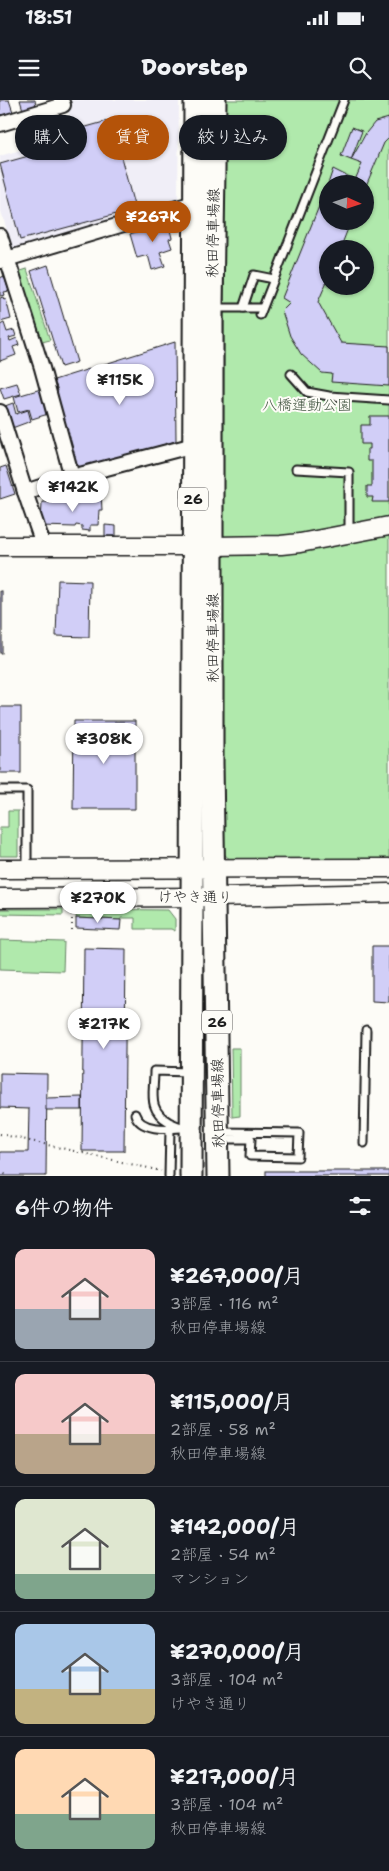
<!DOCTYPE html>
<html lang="ja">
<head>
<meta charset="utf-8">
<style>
	:root { --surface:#171b24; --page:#20242c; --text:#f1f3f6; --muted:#9ea1a6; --line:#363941; --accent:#b45309 }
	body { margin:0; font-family:"Shantell Sans","Klee One",sans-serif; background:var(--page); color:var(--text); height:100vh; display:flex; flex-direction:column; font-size:19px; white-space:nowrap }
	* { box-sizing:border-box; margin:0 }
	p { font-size:16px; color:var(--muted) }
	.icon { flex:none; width:28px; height:28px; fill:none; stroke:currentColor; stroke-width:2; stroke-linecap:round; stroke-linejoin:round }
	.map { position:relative; height:1076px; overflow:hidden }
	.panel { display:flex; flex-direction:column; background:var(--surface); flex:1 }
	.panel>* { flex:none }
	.top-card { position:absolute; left:15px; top:15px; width:360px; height:45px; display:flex; gap:10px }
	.needle { width:32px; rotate:93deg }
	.controls { position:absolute; left:319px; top:75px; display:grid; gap:10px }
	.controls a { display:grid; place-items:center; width:55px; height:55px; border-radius:50%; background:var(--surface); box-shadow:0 1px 4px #0004; font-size:25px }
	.price { position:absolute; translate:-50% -42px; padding:0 11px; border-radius:18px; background:#fff; color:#222; font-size:16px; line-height:32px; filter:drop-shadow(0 1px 2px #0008) }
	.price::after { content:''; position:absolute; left:50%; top:30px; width:15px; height:11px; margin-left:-8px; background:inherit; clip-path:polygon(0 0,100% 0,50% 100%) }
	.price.on { background:var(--accent); color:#fff }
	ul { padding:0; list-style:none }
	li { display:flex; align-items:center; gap:15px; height:125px; padding:0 15px }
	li+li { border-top:1px solid var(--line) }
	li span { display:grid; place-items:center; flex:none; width:140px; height:100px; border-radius:10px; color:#555 }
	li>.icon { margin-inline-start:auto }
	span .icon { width:60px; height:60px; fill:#fffc; stroke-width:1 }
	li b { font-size:21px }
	h2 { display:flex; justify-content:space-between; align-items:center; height:60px; padding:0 15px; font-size:21px }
	.chip { padding:0 18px; border-radius:22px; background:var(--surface); box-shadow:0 1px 4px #0004; font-size:18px; line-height:45px }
	.chip.on { background:var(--accent); color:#fff }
	.status { display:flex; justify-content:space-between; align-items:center; height:35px; padding:0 25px; background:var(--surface); direction:ltr }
	.status svg { height:14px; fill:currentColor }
	header { display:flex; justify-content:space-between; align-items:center; height:65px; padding:0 15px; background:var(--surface); font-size:22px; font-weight:800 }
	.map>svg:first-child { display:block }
</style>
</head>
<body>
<div class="status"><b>18:51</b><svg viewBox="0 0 49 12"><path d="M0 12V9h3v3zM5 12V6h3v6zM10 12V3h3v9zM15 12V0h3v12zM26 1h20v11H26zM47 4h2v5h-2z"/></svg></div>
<header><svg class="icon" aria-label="menu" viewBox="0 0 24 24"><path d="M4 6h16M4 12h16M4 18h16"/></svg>Doorstep<svg class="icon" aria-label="search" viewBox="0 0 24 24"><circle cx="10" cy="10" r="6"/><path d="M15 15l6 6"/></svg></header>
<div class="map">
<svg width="389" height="1076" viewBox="0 0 389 1076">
	<rect width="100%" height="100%" fill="#fdfcf7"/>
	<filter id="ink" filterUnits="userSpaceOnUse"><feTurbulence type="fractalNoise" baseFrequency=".02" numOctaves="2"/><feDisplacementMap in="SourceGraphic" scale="10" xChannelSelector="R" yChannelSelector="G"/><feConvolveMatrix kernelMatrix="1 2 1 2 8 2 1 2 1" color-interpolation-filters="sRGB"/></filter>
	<g filter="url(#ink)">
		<polygon fill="#f0eef7" points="65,0 179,0 178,100 13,150 0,108 0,56 75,34"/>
		<g fill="#b0e9ac" stroke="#668264" fill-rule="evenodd">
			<path d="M 225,0 L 389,0 L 389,762 L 232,761 L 225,755 L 222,746 ZM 328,84 L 365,84 L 365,121 L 328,121 ZM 328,149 L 365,149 L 365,186 L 328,186 Z"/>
			<polygon points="27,169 50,240 38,243 15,173"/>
			<polygon points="8,711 18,711 18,756 0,756 0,727 8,727"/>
			<polygon points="0,809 63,809 63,815 0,814"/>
			<polygon points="77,809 168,810 175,819 175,831 171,829 135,829 135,818 121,818 121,820 76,818"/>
			<polygon points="0,840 64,842 63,871 0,869"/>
			<polygon points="231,948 240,948 240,1016 232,1017"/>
		</g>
		<g fill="#d1cef7" stroke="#1c1c1c">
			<polygon points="0,0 9,0 14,15 0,20"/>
			<polygon points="20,0 35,0 36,6 23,10"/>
			<polygon points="45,17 52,38 42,42 36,21"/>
			<polygon points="389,18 389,38 384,43 365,88 365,84 328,84 333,69 355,80 362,64 351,60 366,33 375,22"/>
			<polygon points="65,20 69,34 56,38 52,24"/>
			<polygon points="111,20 135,109 20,140 0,64 82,41 79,29"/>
			<polygon points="31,21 35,34 32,35 33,39 26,41 21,24"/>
			<polygon points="352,27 362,31 351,60 341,56"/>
			<polygon points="328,84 328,121 351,121 340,149 328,149 328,179 318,202 341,243 389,246 389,286 331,282 332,274 322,273 301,254 290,236 282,211 290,203 282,198"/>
			<polygon points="170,121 173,129 170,130 172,138 169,139 172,148 160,152 165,166 152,170 148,155 137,158 130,134"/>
			<polygon points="48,165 77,262 61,267 31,171"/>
			<polygon points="4,176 9,191 4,192 5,195 0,196 0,178"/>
			<polygon points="3,197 4,200 6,199 11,219 0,222 0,198"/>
			<polygon points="4,223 7,232 14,230 16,236 9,238 10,241 17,238 19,245 13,247 16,255 0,261 0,225"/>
			<polygon points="175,242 176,341 82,368 76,364 53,292 58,291 54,280"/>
			<polygon points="17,283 21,294 4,299 0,288"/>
			<polygon points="41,289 48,314 32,319 29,309 18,312 14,297"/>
			<polygon points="13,303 16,314 28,310 31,321 12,328 5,306"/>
			<polygon points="370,316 389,316 389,402 372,402 373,397 367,397 367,386 372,386 372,361 367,361 367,349 370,349 370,344 361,344 361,325 370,325"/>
			<polygon points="6,366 15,394 0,399 0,368"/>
			<polygon points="95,392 101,393 102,410 99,410 98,425 90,425 90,431 82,430 82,426 76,425 75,427 41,426 42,402 76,403 76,398 95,398"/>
			<polygon points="105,425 116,426 116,436 105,436"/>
			<polygon points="58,480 90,481 89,537 56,536"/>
			<rect x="0" y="491" width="2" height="62"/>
			<rect x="0" y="607" width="21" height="66"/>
			<polygon points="74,621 135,621 135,709 73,709"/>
			<polygon points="76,818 121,820 120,830 76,828"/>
			<polygon points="372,846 389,846 389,902 372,901"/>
			<polygon points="84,848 126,849 124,1051 82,1051"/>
			<polygon points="0,973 47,974 46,1076 0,1076 0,1052 28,1052 29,1009 0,1008"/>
			<polygon points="82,997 82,1010 46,1010 46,998"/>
			<rect x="266" y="1071" width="123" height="5"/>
		</g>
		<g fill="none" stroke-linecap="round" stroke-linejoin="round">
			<defs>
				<g id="service">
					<polyline points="215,208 262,208"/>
					<polyline points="243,208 254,175 274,179"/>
					<polyline points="260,215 344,0"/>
					<polyline points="291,274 307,292 329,296 389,300"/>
					<polyline points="296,369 349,372 349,433"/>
					<polyline points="0,690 27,690 27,768"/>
					<path d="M 135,1014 C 140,1031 167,1029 181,1028"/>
					<path d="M 188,1028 C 181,1028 176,1025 169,1022 C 147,1009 154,994 154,971 L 190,972"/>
					<polyline points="219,1032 299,1033 298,1057 250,1056 251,1039 220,1039"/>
					<polyline points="364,1043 366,930"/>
					<polyline points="169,1076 170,1029"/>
				</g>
				<g id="minor">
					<polyline points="0,24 63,5 61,0"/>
					<polyline points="0,136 42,268 72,377 25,392 44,447"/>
					<polyline points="0,161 187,105 195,106"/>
					<polyline points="0,312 25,392"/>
					<polyline points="72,377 194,345"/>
				</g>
				<g id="tertiary">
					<polyline points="0,446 213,446 281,445 300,443 389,426"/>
					<polyline points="0,769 389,768"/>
					<polyline points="0,798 213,797 389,793"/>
				</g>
				<g id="primary">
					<polyline points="215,0 212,208 212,663 218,1076"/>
					<polyline points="191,1076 195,0"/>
				</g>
			</defs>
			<use href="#service" stroke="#1c1c1c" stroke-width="11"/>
			<use href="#minor" stroke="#1c1c1c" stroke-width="18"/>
			<use href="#tertiary" stroke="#1c1c1c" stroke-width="21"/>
			<use href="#primary" stroke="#1c1c1c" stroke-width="25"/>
			<g stroke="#1c1c1c" stroke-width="2" stroke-dasharray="1 4" stroke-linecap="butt">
				<polyline points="72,830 72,812"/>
				<polyline points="0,1034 161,1071"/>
				<polyline points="0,1072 9,1076"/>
			</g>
			<use href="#service" stroke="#fdfcf7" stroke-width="7"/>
			<use href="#minor" stroke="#fdfcf7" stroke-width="14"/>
			<use href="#tertiary" stroke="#fdfcf7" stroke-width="18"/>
			<use href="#primary" stroke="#fdfcf7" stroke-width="21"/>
		</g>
	</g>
	<g text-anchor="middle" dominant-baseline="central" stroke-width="4" stroke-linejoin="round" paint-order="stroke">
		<g fill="#fdfcf7" stroke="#605f5e" stroke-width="1">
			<rect x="178" y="387.5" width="30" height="23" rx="4"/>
			<rect x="202" y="910.5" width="30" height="23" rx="4"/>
		</g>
		<g font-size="14" font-weight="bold" fill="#1c1c1c">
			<text x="193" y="399">26</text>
			<text x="217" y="922">26</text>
		</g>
		<g font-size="15" fill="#1c1c1c" stroke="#fdfcf7">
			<text transform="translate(213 133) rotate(-89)">秋田停車場線</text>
			<text transform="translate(213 538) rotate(-90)">秋田停車場線</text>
			<text x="195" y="797">けやき通り</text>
			<text transform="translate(218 1003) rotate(-91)">秋田停車場線</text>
		</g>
		<g font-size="15" fill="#485a47" stroke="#fdfcf7">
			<text x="307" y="305">八橋運動公園</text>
		</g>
	</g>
</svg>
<div class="controls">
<a><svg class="needle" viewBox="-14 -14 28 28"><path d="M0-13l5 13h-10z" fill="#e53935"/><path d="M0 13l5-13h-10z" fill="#9ea1a6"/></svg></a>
<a><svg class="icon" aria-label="locate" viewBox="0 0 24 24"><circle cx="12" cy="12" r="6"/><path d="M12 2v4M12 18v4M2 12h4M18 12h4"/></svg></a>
</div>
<b class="price on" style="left:153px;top:143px">¥267K</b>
<b class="price" style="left:120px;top:306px">¥115K</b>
<b class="price" style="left:73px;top:413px">¥142K</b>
<b class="price" style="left:104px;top:665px">¥308K</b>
<b class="price" style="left:98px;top:824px">¥270K</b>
<b class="price" style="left:104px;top:950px">¥217K</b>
<div class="top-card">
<a class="chip">購入</a>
<a class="chip on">賃貸</a>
<a class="chip">絞り込み</a>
</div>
</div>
<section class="panel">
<h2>6件の物件<svg class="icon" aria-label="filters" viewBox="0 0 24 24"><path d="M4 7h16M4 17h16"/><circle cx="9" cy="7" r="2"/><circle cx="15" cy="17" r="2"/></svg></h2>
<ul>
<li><span style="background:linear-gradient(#f6c9c9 60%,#9aa5b1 0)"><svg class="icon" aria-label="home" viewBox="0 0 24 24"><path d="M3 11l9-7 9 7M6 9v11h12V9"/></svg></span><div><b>¥267,000/月</b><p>3部屋 · 116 m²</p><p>秋田停車場線</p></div></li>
<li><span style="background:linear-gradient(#f6c9c9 60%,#b9a48a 0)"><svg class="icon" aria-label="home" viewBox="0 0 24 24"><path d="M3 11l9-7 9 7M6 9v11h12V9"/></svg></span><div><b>¥115,000/月</b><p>2部屋 · 58 m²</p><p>秋田停車場線</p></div></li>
<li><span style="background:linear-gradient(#dfe7d0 75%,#7fa58c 0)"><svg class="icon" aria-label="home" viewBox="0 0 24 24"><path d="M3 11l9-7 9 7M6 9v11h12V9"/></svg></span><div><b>¥142,000/月</b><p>2部屋 · 54 m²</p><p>マンション</p></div></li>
<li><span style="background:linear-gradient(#a9c7e8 65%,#c2b280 0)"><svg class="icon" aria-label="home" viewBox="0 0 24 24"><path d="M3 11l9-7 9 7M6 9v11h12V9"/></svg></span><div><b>¥270,000/月</b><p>3部屋 · 104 m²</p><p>けやき通り</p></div></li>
<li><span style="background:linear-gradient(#ffd9b3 65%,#7fa58c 0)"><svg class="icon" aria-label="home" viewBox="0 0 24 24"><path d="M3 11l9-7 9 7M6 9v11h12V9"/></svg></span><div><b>¥217,000/月</b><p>3部屋 · 104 m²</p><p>秋田停車場線</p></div></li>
</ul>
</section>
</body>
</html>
